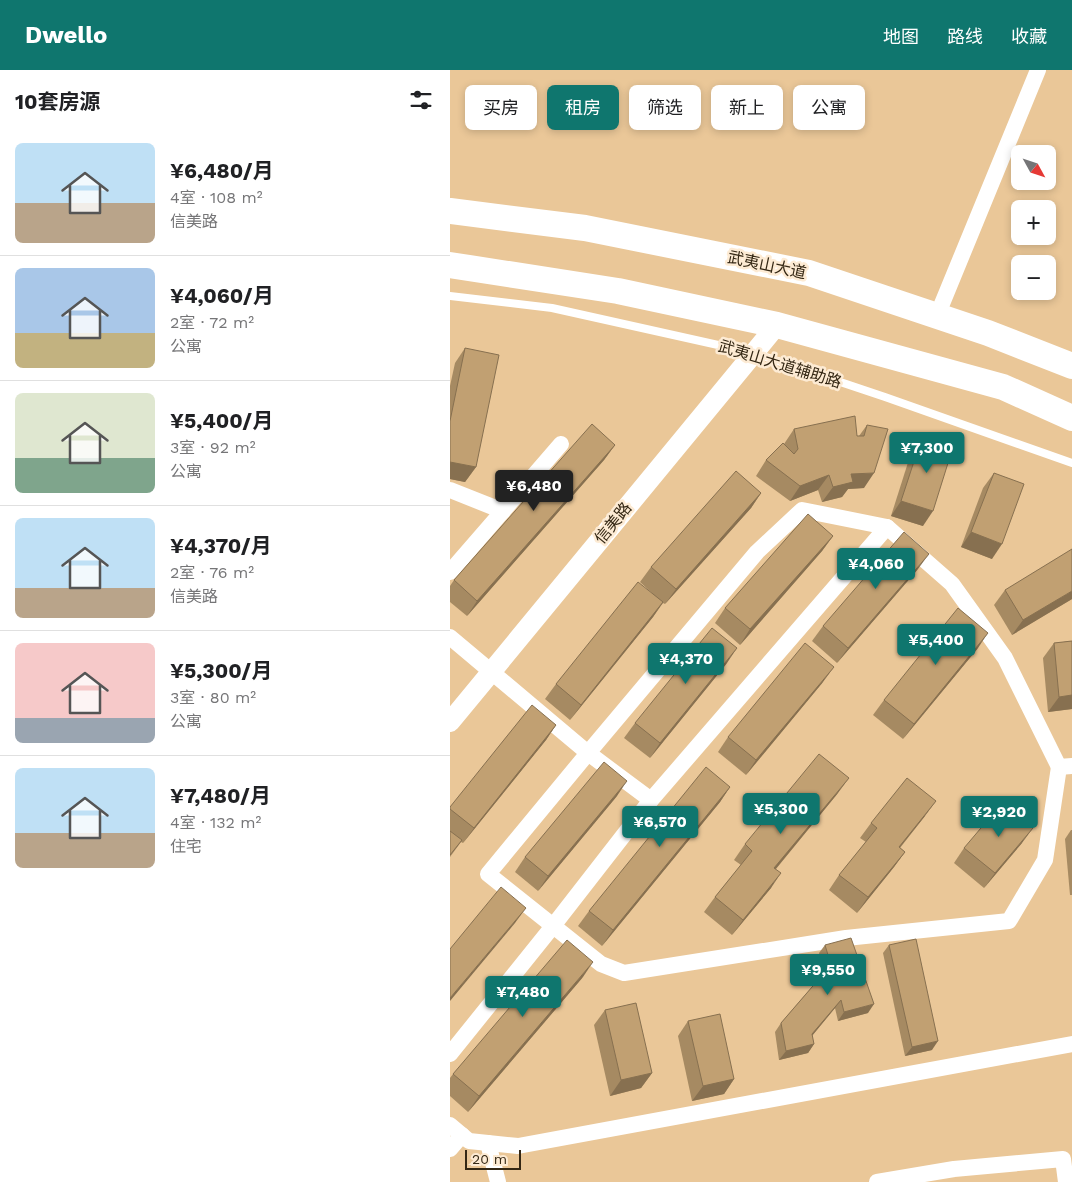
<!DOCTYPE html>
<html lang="zh">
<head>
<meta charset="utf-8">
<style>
	:root { --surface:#fff; --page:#f6f6f6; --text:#202124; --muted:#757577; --line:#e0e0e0; --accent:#0f766e }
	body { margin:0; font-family:"Work Sans","Noto Sans SC",sans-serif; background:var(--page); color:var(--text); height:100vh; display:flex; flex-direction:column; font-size:19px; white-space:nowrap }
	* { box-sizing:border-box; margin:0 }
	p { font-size:16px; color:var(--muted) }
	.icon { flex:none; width:28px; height:28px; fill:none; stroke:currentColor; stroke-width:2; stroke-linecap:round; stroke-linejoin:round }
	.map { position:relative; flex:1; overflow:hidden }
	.details { display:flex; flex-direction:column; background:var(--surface); width:450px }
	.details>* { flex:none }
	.banner { position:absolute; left:15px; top:15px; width:475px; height:45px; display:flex; gap:10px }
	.needle { width:32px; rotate:130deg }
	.controls { position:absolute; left:561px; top:75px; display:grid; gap:10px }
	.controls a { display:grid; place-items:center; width:45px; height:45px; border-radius:8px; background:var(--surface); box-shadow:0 2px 8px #0003; font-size:25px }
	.scale { position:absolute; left:15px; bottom:12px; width:56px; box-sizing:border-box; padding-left:5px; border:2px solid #342714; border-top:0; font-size:14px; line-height:18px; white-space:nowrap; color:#342714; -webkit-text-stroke:4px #fdebd4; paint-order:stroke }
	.price { position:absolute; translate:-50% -42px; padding:0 11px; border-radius:5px; background:var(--accent); color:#fff; font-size:16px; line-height:32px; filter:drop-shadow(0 1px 2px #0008) }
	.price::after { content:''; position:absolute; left:50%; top:30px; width:15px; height:11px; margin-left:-8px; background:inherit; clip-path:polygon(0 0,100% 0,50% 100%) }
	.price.selected { background:#222; color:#fff }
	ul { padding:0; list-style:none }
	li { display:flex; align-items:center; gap:15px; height:125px; padding:0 15px }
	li+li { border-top:1px solid var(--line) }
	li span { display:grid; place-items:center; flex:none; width:140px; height:100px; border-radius:8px; color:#555 }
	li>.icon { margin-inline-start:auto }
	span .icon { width:60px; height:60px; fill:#fffc; stroke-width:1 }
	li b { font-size:21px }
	h2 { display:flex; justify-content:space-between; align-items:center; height:60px; padding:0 15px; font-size:21px }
	.chip { padding:0 18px; border-radius:8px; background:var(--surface); box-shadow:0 2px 8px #0003; font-size:18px; line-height:45px }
	.chip.selected { background:var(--accent); color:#fff }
	header { display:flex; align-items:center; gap:30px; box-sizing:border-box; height:70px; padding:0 25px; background:var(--accent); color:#fff }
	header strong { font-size:24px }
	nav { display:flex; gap:28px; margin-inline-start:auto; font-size:18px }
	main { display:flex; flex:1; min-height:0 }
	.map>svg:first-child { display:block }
</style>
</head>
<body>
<header>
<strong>Dwello</strong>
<nav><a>地图</a><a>路线</a><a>收藏</a></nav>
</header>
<main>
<section class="details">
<h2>10套房源<svg class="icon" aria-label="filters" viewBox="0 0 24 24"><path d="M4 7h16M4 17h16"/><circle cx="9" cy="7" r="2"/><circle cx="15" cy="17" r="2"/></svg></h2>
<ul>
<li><span style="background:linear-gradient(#bfe0f5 60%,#b9a48a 0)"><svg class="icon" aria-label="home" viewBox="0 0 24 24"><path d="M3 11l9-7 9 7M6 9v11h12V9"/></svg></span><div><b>¥6,480/月</b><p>4室 · 108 m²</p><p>信美路</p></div></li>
<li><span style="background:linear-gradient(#a9c7e8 65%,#c2b280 0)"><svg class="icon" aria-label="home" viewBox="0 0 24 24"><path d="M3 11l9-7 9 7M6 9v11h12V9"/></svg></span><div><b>¥4,060/月</b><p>2室 · 72 m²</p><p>公寓</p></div></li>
<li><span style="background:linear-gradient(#dfe7d0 65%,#7fa58c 0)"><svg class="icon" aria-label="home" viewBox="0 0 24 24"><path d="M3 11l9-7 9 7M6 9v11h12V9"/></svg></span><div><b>¥5,400/月</b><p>3室 · 92 m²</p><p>公寓</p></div></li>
<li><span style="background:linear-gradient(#bfe0f5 70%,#b9a48a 0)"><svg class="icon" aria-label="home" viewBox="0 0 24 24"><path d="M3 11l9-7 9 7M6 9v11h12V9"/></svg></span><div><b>¥4,370/月</b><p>2室 · 76 m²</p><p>信美路</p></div></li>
<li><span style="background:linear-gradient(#f6c9c9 75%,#9aa5b1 0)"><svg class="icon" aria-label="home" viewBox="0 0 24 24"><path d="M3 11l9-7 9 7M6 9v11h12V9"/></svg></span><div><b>¥5,300/月</b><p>3室 · 80 m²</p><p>公寓</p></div></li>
<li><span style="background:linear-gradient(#bfe0f5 65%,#b9a48a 0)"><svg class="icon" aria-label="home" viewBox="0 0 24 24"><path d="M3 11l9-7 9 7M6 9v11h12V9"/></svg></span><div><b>¥7,480/月</b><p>4室 · 132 m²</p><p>住宅</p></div></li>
</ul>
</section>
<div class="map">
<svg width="622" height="1112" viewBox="0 0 622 1112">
	<rect width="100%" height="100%" fill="#eac798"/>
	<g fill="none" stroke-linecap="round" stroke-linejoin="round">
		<polyline stroke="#fff" stroke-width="8" points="0,226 102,238 304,283 435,327 622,393"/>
		<g stroke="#fff" stroke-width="16">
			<polyline points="487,246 588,0"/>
			<polyline points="0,420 53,441"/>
			<polyline points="0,502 111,374"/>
			<polyline points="0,567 138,683 38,804 151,894 174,903 396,868 559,851 595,790 609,697 622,696"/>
			<polyline points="201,730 138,683 307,482 352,440 437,457 502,514 555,588 609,697"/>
			<polyline points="0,984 103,856 201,730 437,457"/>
			<polyline points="0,1055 19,1071 68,1076 622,974"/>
			<polyline points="38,1073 48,1112"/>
			<polyline points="0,1079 12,1065"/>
			<polyline points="427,1112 504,1099 613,1089 616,1112"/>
		</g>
		<polyline stroke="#fff" stroke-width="20" points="0,652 327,255"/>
		<g stroke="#fff" stroke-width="26">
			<polyline points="0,141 135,158 359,203 538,263 622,296"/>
			<polyline points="0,195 168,221 327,255 553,317 622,348"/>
		</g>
	</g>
	<g fill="#a68a62">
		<polygon points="15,278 26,397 15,412 0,409 0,316 5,293"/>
		<polygon points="417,355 414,418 398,419 392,427 372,432 368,420 340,431 306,406 316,390 334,374 344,359 409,366"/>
		<polygon points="472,367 473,456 441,446 461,383"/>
		<polygon points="165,375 154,390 17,546 0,532 0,516 4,510"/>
		<polygon points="544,403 542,489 511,477 533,418"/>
		<polygon points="311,423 301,438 215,534 213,533 203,547 120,650 95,629 106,614 204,525 190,512 201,497"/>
		<polygon points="383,466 372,481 290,575 265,553 275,538"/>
		<polygon points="468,499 387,593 362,571 373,556"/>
		<polygon points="555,520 622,529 562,565 544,535"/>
		<polygon points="622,571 622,639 598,642 593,588 604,573"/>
		<polygon points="528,578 453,669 423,645 434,630"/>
		<polygon points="277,593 200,688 174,668 185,653"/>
		<polygon points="373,612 296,705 268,682 278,667"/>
		<polygon points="106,655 96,670 13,773 11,772 0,787 0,737"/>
		<polygon points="280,717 270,732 152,876 128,856 139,841"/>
		<polygon points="388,723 326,799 321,818 282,865 254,842 265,827 291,795 284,790 295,774"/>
		<polygon points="167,726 88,821 65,802 75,787"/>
		<polygon points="475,746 450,778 455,782 444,797 407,843 379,820 389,805 416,772 410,768 421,753"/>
		<polygon points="621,760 622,760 622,825 620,825 615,769"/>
		<polygon points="572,773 534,818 504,793 514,778"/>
		<polygon points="375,875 418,943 388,951 385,938 362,966 364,974 358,983 329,990 325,962 331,953 374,903 369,883"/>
		<polygon points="439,875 482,980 455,986 433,883"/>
		<polygon points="133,907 18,1042 0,1026 0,1008 3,1004"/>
		<polygon points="155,940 202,1003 191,1018 160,1026 144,955"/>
		<polygon points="238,951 284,1009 274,1024 242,1031 228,966"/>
	</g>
	<g fill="#877050">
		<polygon points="165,375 154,390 17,546 27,531"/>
		<polygon points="0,392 26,397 15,412 0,409"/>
		<polygon points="424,403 414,418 398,419 392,427 372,432 383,417 401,404"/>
		<polygon points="379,405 368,420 340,431 350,416"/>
		<polygon points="311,423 301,438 215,534 226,519"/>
		<polygon points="451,431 483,441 473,456 441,446"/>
		<polygon points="521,462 552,474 542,489 511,477"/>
		<polygon points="383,466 372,481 290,575 300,559"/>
		<polygon points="479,484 468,499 387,593 398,578"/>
		<polygon points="622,521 622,529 562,565 573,550"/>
		<polygon points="213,532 203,547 120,650 131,635"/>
		<polygon points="538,563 528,578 453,669 464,654"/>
		<polygon points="287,578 277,593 200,688 210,673"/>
		<polygon points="384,597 373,612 296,705 306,690"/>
		<polygon points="622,625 622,639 598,642 609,627"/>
		<polygon points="106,655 96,670 13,773 24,758"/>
		<polygon points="399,708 388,723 314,813 324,798"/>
		<polygon points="177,711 167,726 88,821 98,806"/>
		<polygon points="280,717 270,732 152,876 163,860"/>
		<polygon points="486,731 475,746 438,792 449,777"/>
		<polygon points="583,758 572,773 534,818 545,803"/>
		<polygon points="455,782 444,797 407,843 418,827"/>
		<polygon points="331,803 321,818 282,865 293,850"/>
		<polygon points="76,838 65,853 0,931 0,928"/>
		<polygon points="143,892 133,907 18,1042 29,1026"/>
		<polygon points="391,930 385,938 356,973 362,964"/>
		<polygon points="424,934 418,943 388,951 394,942"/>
		<polygon points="488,971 482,980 455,986 462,977"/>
		<polygon points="364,974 358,983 329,990 336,981"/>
		<polygon points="202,1003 191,1018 160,1026 171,1010"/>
		<polygon points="284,1009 274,1024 242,1031 253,1016"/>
	</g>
	<g fill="#c1a072" stroke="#877050">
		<polygon points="15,278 49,285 26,397 0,392 0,351"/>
		<polygon points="405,346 407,366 414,366 417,355 438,359 424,403 401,404 403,412 383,417 379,405 350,416 316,390 333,373 344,384 348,379 344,359"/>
		<polygon points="142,354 165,375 27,531 4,510"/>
		<polygon points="472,367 503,377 483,441 451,431"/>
		<polygon points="286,401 311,423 226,519 201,497"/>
		<polygon points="544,403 574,414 552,474 521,462"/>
		<polygon points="358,444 383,466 300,559 275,538"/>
		<polygon points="454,462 479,484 398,578 373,556"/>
		<polygon points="622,479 622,521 573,550 555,520"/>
		<polygon points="188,512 213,532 131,635 106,614"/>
		<polygon points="508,538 538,563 464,654 434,630"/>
		<polygon points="262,558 287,578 210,673 185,653"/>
		<polygon points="622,571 622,625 609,627 604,573"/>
		<polygon points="355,573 384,597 306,690 278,667"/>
		<polygon points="82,635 106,655 24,758 0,739 0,737"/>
		<polygon points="369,684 399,708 324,798 331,803 293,850 265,827 302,781 295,774"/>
		<polygon points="154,692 177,711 98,806 75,787"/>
		<polygon points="256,697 280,717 163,860 139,841"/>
		<polygon points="457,708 486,731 449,777 455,782 418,827 389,805 427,758 421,753"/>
		<polygon points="553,732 583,758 545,803 514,778"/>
		<polygon points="0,761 12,770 0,785"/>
		<polygon points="51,817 76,838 0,928 0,879"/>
		<polygon points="401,868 424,934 394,942 391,930 362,964 364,974 336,981 331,953 381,895 375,875"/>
		<polygon points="466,869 488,971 462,977 439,875"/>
		<polygon points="117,870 143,892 29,1026 3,1004"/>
		<polygon points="186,933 202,1003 171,1010 155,940"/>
		<polygon points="270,944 284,1009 253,1016 238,951"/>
	</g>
	<g text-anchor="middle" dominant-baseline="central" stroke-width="5" stroke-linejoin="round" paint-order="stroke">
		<g font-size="16" fill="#342714" stroke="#fdebd4">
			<text transform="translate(317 195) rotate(12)">武夷山大道</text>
			<text transform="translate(330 294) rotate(17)">武夷山大道辅助路</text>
			<text transform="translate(163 453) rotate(-51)">信美路</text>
		</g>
	</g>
</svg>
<div class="controls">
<a><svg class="needle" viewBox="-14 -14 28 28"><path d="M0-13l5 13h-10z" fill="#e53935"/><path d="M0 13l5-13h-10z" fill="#757577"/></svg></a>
<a>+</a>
<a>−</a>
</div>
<div class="scale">20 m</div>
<b class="price" style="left:477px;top:404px">¥7,300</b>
<b class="price selected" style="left:84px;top:442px">¥6,480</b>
<b class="price" style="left:426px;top:520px">¥4,060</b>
<b class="price" style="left:486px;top:596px">¥5,400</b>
<b class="price" style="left:236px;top:615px">¥4,370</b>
<b class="price" style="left:331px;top:765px">¥5,300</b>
<b class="price" style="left:549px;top:768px">¥2,920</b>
<b class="price" style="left:210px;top:778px">¥6,570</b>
<b class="price" style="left:378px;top:926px">¥9,550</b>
<b class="price" style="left:73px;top:948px">¥7,480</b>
<div class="banner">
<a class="chip">买房</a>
<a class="chip selected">租房</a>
<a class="chip">筛选</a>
<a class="chip">新上</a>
<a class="chip">公寓</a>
</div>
</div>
</main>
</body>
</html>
